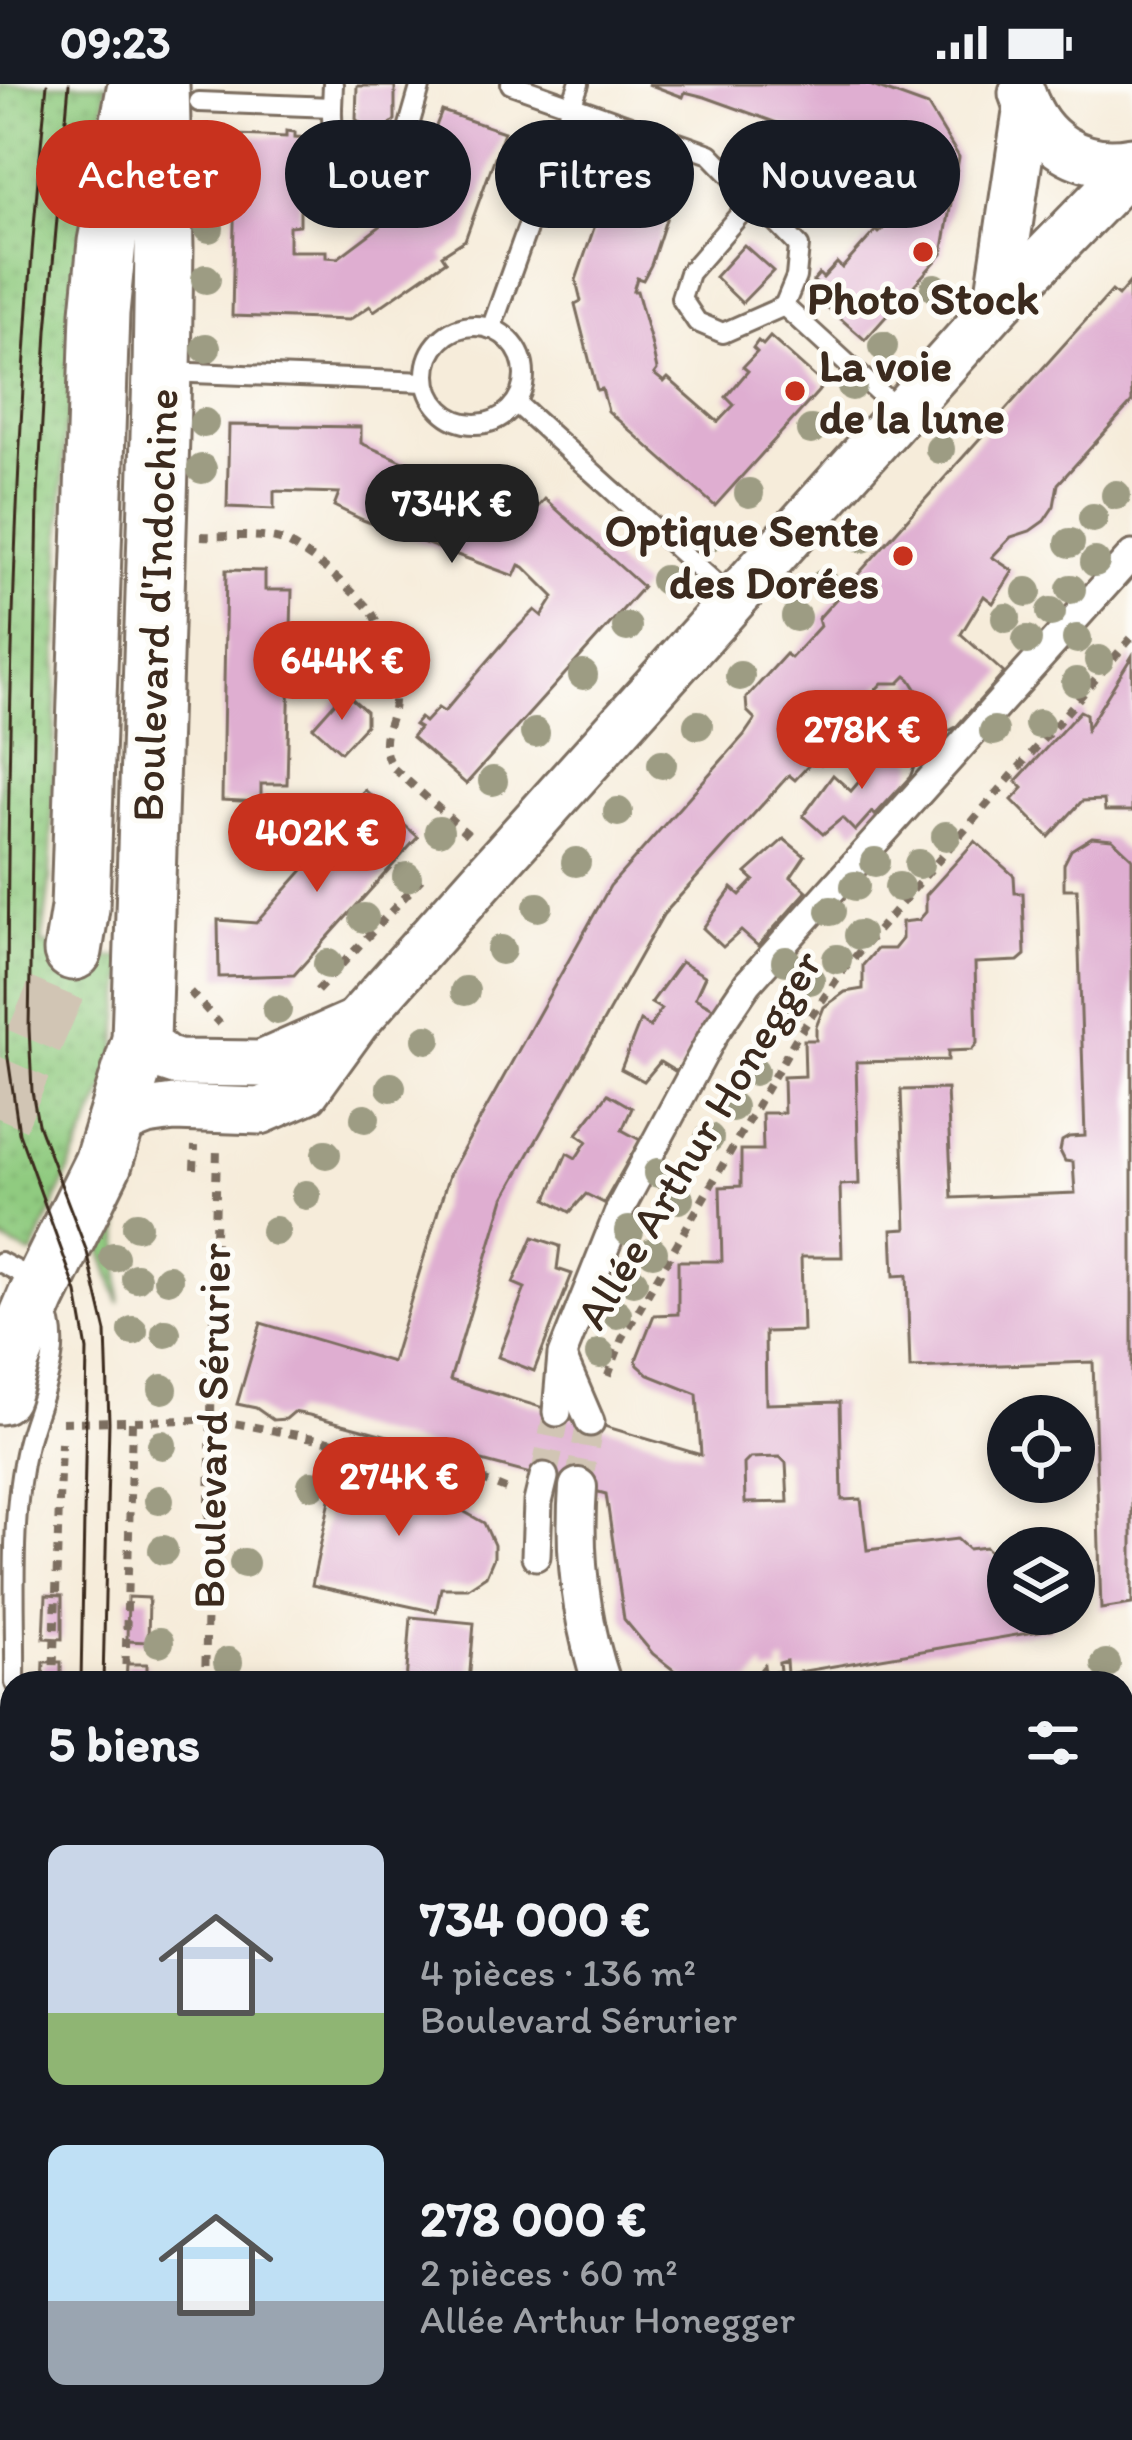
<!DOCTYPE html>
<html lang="fr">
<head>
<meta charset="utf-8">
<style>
	:root { --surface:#171b24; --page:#242831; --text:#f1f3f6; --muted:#9ea1a6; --accent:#c8321e }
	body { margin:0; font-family:Itim,sans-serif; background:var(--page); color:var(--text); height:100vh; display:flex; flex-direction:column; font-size:45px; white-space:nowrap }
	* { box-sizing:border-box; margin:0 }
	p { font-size:39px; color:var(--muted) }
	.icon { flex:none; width:66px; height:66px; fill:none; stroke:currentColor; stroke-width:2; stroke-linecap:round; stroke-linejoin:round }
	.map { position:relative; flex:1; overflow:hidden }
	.side { position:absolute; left:0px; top:1587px; width:1134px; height:771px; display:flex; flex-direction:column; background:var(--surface); border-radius:36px 36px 0 0; box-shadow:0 6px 18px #0003 }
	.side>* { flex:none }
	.hud { position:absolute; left:36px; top:36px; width:1062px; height:108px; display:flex; gap:24px }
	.fabs { position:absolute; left:987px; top:1311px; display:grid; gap:24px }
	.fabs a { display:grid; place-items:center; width:108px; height:108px; border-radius:50%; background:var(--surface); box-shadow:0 6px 18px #0003; font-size:60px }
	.price { position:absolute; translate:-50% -102px; padding:0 27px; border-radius:42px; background:var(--accent); color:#fff; font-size:39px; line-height:78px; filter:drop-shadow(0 3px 6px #0008) }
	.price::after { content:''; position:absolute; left:50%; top:72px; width:36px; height:27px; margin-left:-18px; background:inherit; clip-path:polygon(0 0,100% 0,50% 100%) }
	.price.on { background:#222; color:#fff }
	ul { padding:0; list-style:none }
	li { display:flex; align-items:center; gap:36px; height:300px; padding:0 48px }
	li span { display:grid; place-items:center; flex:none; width:336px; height:240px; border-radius:18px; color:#555 }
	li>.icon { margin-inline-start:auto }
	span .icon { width:144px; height:144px; fill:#fffc; stroke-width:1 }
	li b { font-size:51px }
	h2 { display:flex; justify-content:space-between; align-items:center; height:144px; padding:0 48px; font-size:51px }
	.pill { padding:0 42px; border-radius:54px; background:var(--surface); box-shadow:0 6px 18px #0003; font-size:42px; line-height:108px }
	.pill.on { background:var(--accent); color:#fff }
	.status { display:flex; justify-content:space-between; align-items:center; height:84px; padding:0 60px; background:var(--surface); direction:ltr }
	.status svg { height:33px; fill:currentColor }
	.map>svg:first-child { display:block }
</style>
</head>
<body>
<div class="status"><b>09:23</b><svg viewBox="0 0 49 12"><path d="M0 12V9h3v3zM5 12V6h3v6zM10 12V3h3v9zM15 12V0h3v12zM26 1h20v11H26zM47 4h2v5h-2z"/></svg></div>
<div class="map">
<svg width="1132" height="2356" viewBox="0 0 1132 2356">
	<defs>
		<pattern id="grass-dots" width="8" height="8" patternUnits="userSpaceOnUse" patternTransform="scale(3)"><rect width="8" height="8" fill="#90cb80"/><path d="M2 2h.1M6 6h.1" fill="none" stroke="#7dae6e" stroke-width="1.8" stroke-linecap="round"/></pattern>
	</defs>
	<rect width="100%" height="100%" fill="#fdfcf7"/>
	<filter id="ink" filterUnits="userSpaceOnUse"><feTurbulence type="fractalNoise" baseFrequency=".00833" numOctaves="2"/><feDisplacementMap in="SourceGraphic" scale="24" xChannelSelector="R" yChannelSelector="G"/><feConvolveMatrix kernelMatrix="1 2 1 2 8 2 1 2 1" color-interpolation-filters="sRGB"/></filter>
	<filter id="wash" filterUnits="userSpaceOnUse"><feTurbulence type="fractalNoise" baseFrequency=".004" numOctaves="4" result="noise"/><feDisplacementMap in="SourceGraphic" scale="48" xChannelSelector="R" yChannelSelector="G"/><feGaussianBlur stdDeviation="2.7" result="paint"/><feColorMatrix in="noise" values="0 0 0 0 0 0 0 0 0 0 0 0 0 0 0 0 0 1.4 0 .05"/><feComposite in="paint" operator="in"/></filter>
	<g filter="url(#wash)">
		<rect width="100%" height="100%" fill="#f6ecda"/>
		<g fill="url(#grass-dots)" stroke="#667a4f" stroke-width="3">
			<polygon points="0,0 107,0 85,166 69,340 65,341 50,796 42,860 100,873 126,874 115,982 32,1171 0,1155"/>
			<polygon points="121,1087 119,1219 95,1145"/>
		</g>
		<polygon fill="#90cb80" stroke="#667a4f" stroke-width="3" points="1122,2259 1132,2279 1132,2356 1027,2356 1033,2346 1122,2346"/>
		<g id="blocks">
			<g fill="#dfaed1" fill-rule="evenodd">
				<polygon points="648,0 867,0 928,22 959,73 942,170 865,256 810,208 817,200 813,197 819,190 823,194 837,179 842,184 876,146 879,149 883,145 887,97 892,98 898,82 891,70 873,68 869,72 705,13 685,8 683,13"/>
				<polygon points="357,2 395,2 395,36 384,47 368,47 356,35"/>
				<polygon points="442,27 504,48 465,156 442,171 446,177 374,227 370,222 349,236 232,232 236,51 286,53 286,47 295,48 295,53 308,54 308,91 300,91 300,141 289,142 289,167 326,167 326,173 338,174 383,140 409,124 413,125 417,115 411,113 414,98"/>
				<polygon points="614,86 675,108 651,181 643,196 637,194 633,207 637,207 651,258 657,286 654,290 664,298 668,294 718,338 734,321 726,313 748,287 743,283 757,268 753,264 758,257 763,261 770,253 824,301 715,422 608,327 602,305 597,306 575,220 581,217 576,196"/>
				<polygon points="744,161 773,187 742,219 715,193"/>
				<path d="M 1129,199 L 1132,318 L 1058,400 L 1054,422 L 1044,437 L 1030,447 L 1011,453 L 992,473 L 1013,487 L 993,519 L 984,512 L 961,550 L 1004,589 L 956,643 L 939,652 L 916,633 L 922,614 L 910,595 L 906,592 L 899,599 L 882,599 L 853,630 L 864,640 L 828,680 L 810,680 L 795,696 L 789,691 L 663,831 L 504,1114 L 450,1296 L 701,1371 L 697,1310 L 649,1291 L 638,1281 L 636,1276 L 654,1231 L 678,1230 L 678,1177 L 722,1177 L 720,1103 L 741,1102 L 741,1066 L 763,1066 L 762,1029 L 784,1029 L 783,993 L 805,992 L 804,956 L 816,956 L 816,943 L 824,923 L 845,908 L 863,905 L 863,881 L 877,865 L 894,865 L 902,855 L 902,838 L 919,836 L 926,828 L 926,811 L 975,757 L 1014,792 L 1015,809 L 1023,809 L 1025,871 L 1018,877 L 975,879 L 977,959 L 972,966 L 948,967 L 948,976 L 856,978 L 859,1100 L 840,1101 L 842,1173 L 801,1173 L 803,1247 L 765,1248 L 766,1320 L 840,1318 L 842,1416 L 861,1415 L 867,1466 L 957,1455 L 968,1465 L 985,1463 L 1008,1484 L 1008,1530 L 1050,1530 L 1052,1545 L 787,1590 L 786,1577 L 779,1579 L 780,1587 L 765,1590 L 764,1581 L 750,1599 L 690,1599 L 653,1570 L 624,1535 L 606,1410 L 309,1331 L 294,1328 L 286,1335 L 273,1336 L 256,1324 L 237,1320 L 261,1239 L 392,1278 L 449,1091 L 610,802 L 744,651 L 755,635 L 747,627 L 746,614 L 786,570 L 791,574 L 820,542 L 818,535 L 1112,207 L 1118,212 ZM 780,1373 L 786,1379 L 788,1418 L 745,1419 L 744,1380 L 750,1374 Z"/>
				<polygon points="229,341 361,343 361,359 431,390 516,422 516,418 535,426 545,415 643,503 466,700 412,653 419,644 414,641 420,634 425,638 438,624 444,628 512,549 535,526 542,532 554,513 524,483 519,481 514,492 363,436 334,422 339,409 274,407 274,425 227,423"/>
				<polygon points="226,486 265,487 265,506 292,506 287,700 261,700 261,718 222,716"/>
				<polygon points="1132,572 1132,727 1105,727 1104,716 1082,717 1049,753 1012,716 1023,704 1016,697 1080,627 1086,630 1087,645"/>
				<polygon points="351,614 366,627 366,641 341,668 313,643 338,615"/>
				<polygon points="893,658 916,678 910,693 875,731 872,728 855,747 842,734 823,750 803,732 833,691 851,707"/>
				<polygon points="365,706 418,753 294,891 219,893 218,836 256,839 344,740 337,735 351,720 346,716 352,710 357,714"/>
				<polygon points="1092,753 1112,755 1132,774 1132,1520 1101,1525 1093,1278 910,1284 907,1191 894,1192 892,1146 906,1145 901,1006 947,1005 952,1114 1075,1109 1073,1078 1065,1077 1060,1067 1062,1057 1069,1053 1085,1052 1077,805 1064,805 1064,780 1071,766"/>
				<polygon points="784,755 805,772 791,793 807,807 758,862 741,847 723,863 703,844 732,804 740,811 754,796 746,789"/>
				<polygon points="681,878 705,892 695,914 715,925 678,989 660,978 644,997 621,985 640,937 650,943 661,925 651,919"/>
				<polygon points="608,1010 632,1024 622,1046 640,1056 604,1119 586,1110 570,1128 547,1115 567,1069 576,1074 587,1057 577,1050"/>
				<polygon points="533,1153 560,1162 557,1185 572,1190 534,1287 498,1273 525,1204 513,1199"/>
				<polygon points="338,1378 459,1403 457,1416 465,1417 463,1427 484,1439 494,1461 494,1473 486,1492 468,1504 441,1504 436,1528 312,1501"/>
				<polygon points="46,1511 62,1512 62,1555 44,1554"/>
				<polygon points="128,1513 149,1514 148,1558 127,1557"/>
				<polygon points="411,1533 474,1539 469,1599 406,1599"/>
				<polygon points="44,1578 61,1578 61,1599 43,1599"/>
				<polygon points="127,1580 147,1580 147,1599 126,1599"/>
				<polygon points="1132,1848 1132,2058 1122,2072 1122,1850"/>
				<polygon points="396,2346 927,2346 920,2356 398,2356"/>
			</g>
		</g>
	</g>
	<g filter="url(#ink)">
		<use href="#blocks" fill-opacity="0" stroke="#7c6e60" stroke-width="3"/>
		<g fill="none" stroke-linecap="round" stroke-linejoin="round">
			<g stroke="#d1c5b4" stroke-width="27" stroke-dasharray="27 14" stroke-linecap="butt">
				<polyline points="544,1393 557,1328"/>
				<polyline points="578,1403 590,1338"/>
			</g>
			<polyline stroke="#d1c5b4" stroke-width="57" stroke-dasharray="57 28" stroke-linecap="butt" points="0,1035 73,867"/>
			<defs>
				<g id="service">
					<polyline points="511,0 710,70 799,162 796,193 784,222 900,328"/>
					<polyline points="199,18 332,23 333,0"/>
					<path d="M 332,23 C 331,58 339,82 377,85 L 402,66 L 421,0"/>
					<polyline points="755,113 689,189 681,214 697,238 723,249 784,222"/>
					<circle cx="475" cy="291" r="49"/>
					<polyline points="491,245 579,0"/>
					<polyline points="167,288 426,298"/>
					<polyline points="516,319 734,516"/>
					<polyline points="0,1178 21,1189 30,1203"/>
					<path d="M 15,1599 C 16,1520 9,1436 27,1360 C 37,1319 67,1266 46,1226"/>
					<polyline points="0,1763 12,1730"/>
					<polyline points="1122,1792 1132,1790"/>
				</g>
				<g id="pedestrian">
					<polyline points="563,1275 590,1338"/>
					<polyline points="557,1328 562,1271 621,1123 715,948 748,899 1132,471"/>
					<polyline points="536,1472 538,1418 544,1393"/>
				</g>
				<path id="minor" d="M 578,1403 C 573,1471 580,1534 602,1599"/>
				<g id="tertiary">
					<path d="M 1022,9 C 1038,58 1081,86 1132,76"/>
					<polyline points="997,222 1027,22"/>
					<polyline points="141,956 166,975 178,979 261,980 354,939"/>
					<polyline points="118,1039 146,1028 174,1024 260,1027 306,1007 356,938 499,777 997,222 1132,83"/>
				</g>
				<g id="primary">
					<polyline points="73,867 80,824 100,229 107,158 136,5"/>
					<polyline points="0,1311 11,1274 37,1213 103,1079 141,956 162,288 164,164 160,0"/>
					<polyline points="1122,1650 1132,1648"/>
					<polyline points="0,1827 12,1825"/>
					<polyline points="0,1933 12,1930"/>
					<polyline points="0,2028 12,2015"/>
				</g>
			</defs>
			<use href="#service" stroke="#7c6e60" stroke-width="24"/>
			<use href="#pedestrian" stroke="#7c6e60" stroke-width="33"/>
			<use href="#minor" stroke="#7c6e60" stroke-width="42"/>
			<use href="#tertiary" stroke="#7c6e60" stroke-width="51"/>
			<use href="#primary" stroke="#7c6e60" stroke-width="63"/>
			<g stroke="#7c6e60" stroke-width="8" stroke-dasharray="9 9" stroke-linecap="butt">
				<path d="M 201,452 C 225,453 252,450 276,455 C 299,459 357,509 372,529 C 380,540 393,594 394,610 C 396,640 375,648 391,682 L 471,753"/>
				<polyline points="317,907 425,791"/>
				<polyline points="190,908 220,940"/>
				<polyline points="194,1085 195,1062"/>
				<polyline points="608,1292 622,1255 795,956 841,889 1132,553"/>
				<polyline points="218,1336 435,1377 508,1406"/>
				<polyline points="62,1338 203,1336"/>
				<polyline points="53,1599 61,1359"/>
				<polyline points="125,1599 132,1338"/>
				<polyline points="205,1599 217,1063"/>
				<polyline points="0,2107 12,2105"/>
				<polyline points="1122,2176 1132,2168"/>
				<polyline points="190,2346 191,2356"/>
				<polyline points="264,2346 266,2356"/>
				<polyline points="46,2356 46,2346"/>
				<polyline points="995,2356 1001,2346"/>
			</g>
			<use href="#service" stroke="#fff" stroke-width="18"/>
			<use href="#pedestrian" stroke="#fff" stroke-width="27"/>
			<use href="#minor" stroke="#fff" stroke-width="36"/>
			<use href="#tertiary" stroke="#fff" stroke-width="45"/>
			<use href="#primary" stroke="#fff" stroke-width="57"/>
			<g stroke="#3b2a1e" stroke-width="3">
				<path d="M 47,0 C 14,321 7,644 7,967 L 19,1049 L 77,1209 L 87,1266 L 81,1599"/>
				<polyline points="69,0 47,247 38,411 29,944 32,1007 38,1040 87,1168 106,1248 109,1338 103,1599"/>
				<polyline points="0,1950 12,1938"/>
				<polyline points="0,1981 12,1970"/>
			</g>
		</g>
		<g fill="#9d9c83">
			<circle cx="211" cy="61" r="15"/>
			<circle cx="211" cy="100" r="15"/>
			<circle cx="209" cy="144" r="15"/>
			<circle cx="206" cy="195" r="15"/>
			<circle cx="935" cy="204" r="15"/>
			<circle cx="883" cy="262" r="15"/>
			<circle cx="206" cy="264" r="15"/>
			<circle cx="852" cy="302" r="15"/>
			<circle cx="204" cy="339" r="15"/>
			<circle cx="811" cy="346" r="15"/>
			<circle cx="940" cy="365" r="15"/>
			<circle cx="202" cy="385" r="15"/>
			<circle cx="749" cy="409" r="15"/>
			<circle cx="1116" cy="411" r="15"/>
			<circle cx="1093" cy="434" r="15"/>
			<circle cx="863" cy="454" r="15"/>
			<circle cx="706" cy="455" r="15"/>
			<circle cx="1070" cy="459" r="15"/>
			<circle cx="1095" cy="478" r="15"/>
			<circle cx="665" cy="496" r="15"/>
			<circle cx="824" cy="500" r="15"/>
			<circle cx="1071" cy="505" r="15"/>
			<circle cx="1027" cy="508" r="15"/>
			<circle cx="1051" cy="528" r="15"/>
			<circle cx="796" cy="533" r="15"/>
			<circle cx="1006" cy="534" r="15"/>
			<circle cx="627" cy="543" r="15"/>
			<circle cx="1077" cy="555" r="15"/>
			<circle cx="1027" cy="556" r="15"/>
			<circle cx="1099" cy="576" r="15"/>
			<circle cx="583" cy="591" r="15"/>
			<circle cx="740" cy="592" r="15"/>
			<circle cx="1076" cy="598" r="15"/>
			<circle cx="1039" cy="640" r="15"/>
			<circle cx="698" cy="641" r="15"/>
			<circle cx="994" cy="647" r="15"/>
			<circle cx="535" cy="649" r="15"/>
			<circle cx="662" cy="680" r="15"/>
			<circle cx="493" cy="697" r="15"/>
			<circle cx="618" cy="728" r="15"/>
			<circle cx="439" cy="747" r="15"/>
			<circle cx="946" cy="752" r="15"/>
			<circle cx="576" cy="778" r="15"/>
			<circle cx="875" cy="778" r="15"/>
			<circle cx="919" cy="780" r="15"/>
			<circle cx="407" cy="793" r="15"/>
			<circle cx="855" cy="802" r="15"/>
			<circle cx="899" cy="803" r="15"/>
			<circle cx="538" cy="823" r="15"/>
			<circle cx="831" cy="827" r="15"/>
			<circle cx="364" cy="834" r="15"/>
			<circle cx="859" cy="851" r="15"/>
			<circle cx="501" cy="866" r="15"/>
			<circle cx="837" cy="875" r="15"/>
			<circle cx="786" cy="877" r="15"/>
			<circle cx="328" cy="880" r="15"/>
			<circle cx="810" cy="896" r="15"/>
			<circle cx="465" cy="907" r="15"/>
			<circle cx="792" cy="922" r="15"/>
			<circle cx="277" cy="926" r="15"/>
			<circle cx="427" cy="955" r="15"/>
			<circle cx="754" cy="987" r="15"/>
			<circle cx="391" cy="1003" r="15"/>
			<circle cx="732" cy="1023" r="15"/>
			<circle cx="365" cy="1034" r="15"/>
			<circle cx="709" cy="1054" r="15"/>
			<circle cx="326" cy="1070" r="15"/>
			<circle cx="658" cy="1089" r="15"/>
			<circle cx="306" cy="1111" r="15"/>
			<circle cx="679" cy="1115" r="15"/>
			<circle cx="137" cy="1142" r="15"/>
			<circle cx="275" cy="1147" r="15"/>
			<circle cx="629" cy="1147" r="15"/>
			<circle cx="653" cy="1168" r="15"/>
			<circle cx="114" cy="1173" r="15"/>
			<circle cx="136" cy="1194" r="15"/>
			<circle cx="168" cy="1195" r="15"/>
			<circle cx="633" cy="1197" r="15"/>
			<circle cx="617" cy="1230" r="15"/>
			<circle cx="133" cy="1247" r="15"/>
			<circle cx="166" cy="1249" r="15"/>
			<circle cx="600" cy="1270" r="15"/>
			<circle cx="163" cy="1305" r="15"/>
			<circle cx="162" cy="1361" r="15"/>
			<circle cx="312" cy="1401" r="15"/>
			<circle cx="159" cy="1416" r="15"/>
			<circle cx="163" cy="1466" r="15"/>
			<circle cx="244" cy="1479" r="15"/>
			<circle cx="159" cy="1558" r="15"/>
			<circle cx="228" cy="1578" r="15"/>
			<circle cx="1106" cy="1580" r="15"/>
		</g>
	</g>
	<g fill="#c8321e" stroke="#fdfcf7" stroke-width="4.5">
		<circle cx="923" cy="168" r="12"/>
		<circle cx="795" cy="307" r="12"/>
		<circle cx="903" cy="472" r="12"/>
	</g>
	<g text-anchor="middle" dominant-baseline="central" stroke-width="10" stroke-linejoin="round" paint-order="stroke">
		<g font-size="45" font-weight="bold" fill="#3b2a1e" stroke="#fdfcf7">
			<text x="923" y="214">Photo Stock</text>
			<text x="819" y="281" text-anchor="start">La voie<tspan x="819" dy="52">de la lune</tspan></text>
			<text x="879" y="446" text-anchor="end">Optique Sente<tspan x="879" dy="52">des Dorées</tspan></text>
		</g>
		<g font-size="45" fill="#3b2a1e" stroke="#fdfcf7">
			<text transform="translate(154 521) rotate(-88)">Boulevard d'Indochine</text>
			<text transform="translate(698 1055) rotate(-59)">Allée Arthur Honegger</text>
			<text transform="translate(211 1342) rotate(-89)">Boulevard Sérurier</text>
		</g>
	</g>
</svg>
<div class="fabs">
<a><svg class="icon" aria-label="locate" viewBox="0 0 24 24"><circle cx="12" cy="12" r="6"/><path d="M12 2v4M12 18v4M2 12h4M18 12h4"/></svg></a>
<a><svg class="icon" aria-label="layers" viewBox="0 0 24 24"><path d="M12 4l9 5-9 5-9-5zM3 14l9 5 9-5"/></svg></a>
</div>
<b class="price on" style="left:452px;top:482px">734K €</b>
<b class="price" style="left:342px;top:639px">644K €</b>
<b class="price" style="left:862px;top:708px">278K €</b>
<b class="price" style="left:317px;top:811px">402K €</b>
<b class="price" style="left:399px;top:1455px">274K €</b>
<div class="hud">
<a class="pill on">Acheter</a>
<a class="pill">Louer</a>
<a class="pill">Filtres</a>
<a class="pill">Nouveau</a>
</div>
<section class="side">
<h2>5 biens<svg class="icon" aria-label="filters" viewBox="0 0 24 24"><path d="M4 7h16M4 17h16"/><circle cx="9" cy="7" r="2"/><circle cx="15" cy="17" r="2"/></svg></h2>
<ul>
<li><span style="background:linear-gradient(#c9d6e8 70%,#8fb573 0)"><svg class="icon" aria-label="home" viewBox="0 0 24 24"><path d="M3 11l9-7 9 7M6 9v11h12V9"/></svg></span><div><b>734 000 €</b><p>4 pièces · 136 m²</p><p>Boulevard Sérurier</p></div></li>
<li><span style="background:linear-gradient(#bfe0f5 65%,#9aa5b1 0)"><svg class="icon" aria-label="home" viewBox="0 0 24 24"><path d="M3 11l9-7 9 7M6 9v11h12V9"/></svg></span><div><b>278 000 €</b><p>2 pièces · 60 m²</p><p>Allée Arthur Honegger</p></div></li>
</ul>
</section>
</div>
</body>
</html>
